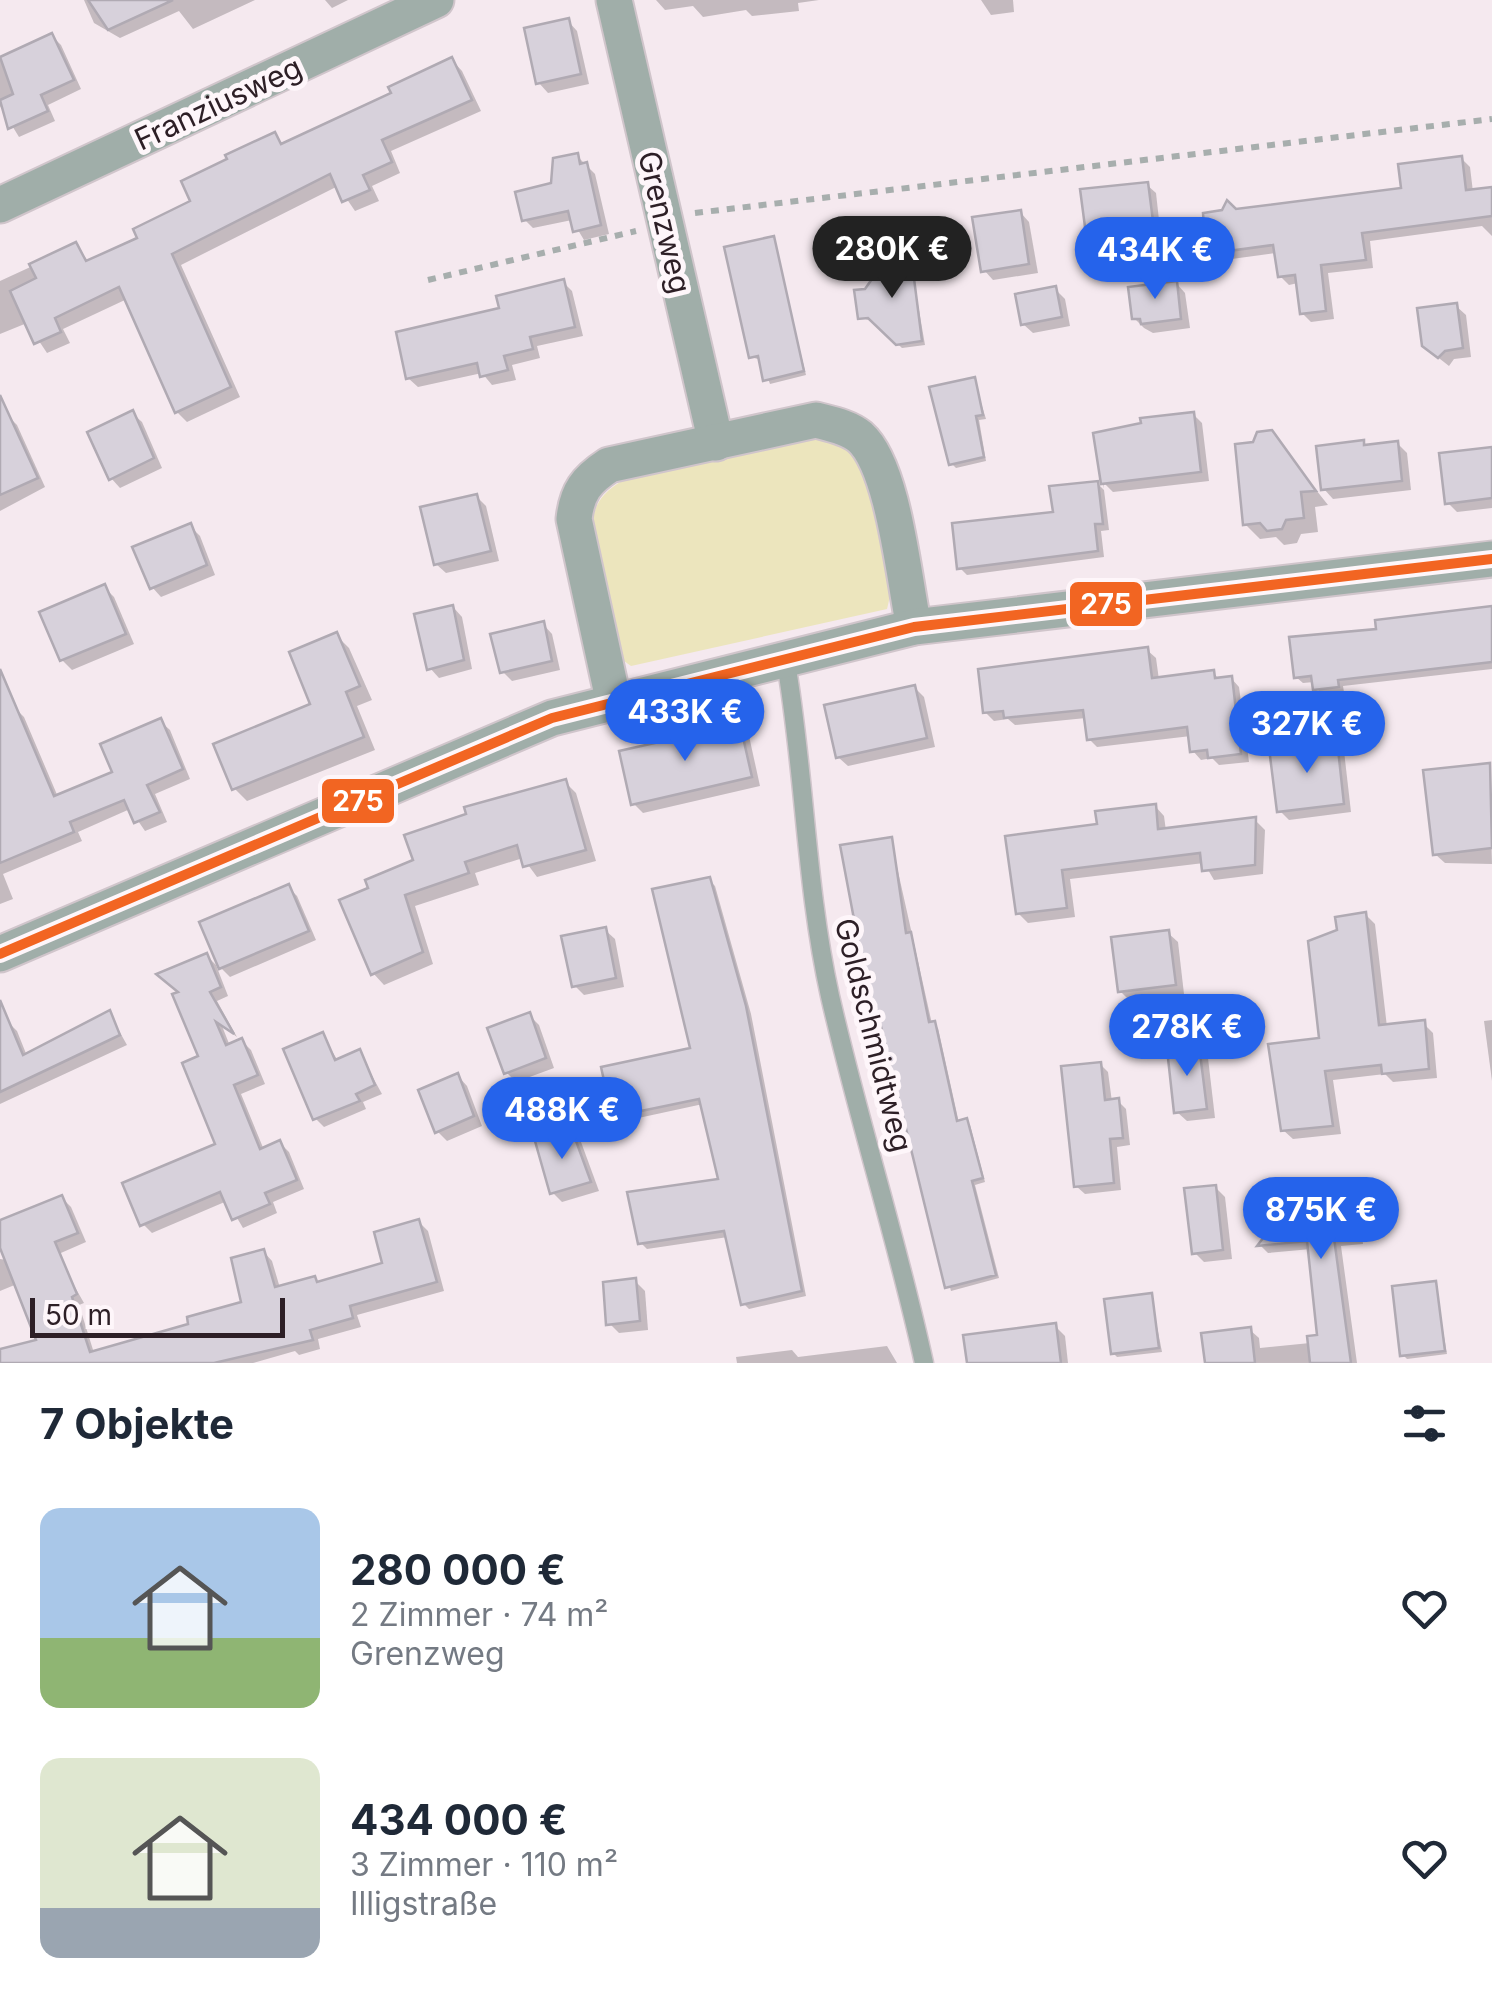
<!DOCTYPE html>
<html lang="de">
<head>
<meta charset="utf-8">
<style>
	:root { --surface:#fff; --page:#f2f2f3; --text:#1f2937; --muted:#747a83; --accent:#2563eb }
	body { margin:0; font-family:Inter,sans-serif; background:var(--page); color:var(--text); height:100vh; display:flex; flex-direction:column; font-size:38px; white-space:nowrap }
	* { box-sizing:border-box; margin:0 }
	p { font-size:32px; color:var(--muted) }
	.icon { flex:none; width:55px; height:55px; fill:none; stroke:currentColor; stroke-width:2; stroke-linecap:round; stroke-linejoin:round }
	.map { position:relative; height:1363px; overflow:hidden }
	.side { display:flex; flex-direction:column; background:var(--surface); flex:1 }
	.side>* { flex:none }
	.scale { position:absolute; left:30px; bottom:25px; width:255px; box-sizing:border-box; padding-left:10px; border:5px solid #2d1f26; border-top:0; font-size:28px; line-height:35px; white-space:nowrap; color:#2d1f26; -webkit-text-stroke:8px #fef6fa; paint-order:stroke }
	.price { position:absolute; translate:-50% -85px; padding:0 22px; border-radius:35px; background:var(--accent); color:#fff; font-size:32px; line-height:65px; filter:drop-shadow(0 2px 5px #0008) }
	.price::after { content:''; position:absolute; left:50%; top:60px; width:30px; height:22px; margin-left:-15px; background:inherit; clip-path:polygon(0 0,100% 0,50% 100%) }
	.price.selected { background:#222; color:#fff }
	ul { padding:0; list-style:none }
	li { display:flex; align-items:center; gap:30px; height:250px; padding:0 40px }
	li span { display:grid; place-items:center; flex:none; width:280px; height:200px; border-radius:20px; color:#555 }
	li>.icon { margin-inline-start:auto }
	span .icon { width:120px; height:120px; fill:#fffc; stroke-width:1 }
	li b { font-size:42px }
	h2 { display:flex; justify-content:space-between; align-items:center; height:120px; padding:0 40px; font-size:42px }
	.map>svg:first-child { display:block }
</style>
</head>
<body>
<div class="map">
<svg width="1492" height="1363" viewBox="0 0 1492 1363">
	<rect width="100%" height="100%" fill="#f5e9ef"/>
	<path fill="#ece5bd" d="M 825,437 L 839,438 L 863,465 L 891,592 L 887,609 L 631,666 L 624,661 L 592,531 C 592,507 601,493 622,481 Z"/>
	<g fill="#0003">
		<polygon points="84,0 255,0 193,29 179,11 120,38 94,23"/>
		<polygon points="325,0 348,0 332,8"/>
		<polygon points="656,0 819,0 798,3 799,11 752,16 746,10 703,17 693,6 665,10"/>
		<polygon points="981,0 1013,0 1014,12 991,15"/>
		<polygon points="568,21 577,31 589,84 548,93 539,83"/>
		<polygon points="52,36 61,45 81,89 48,105 55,121 19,137 0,106 0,60"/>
		<polygon points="452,60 462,71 481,111 391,151 400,173 372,186 379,201 355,211 338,186 181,265 240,397 187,422 177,412 127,299 63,329 70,343 47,353 27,323 0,334 0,281 76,246 89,262 140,239 193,203 274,135 284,145 394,95"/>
		<polygon points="577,156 595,174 609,234 584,240 572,220 533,228 524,219"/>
		<polygon points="1461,158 1470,167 1473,192 1492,190 1492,236 1482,226 1370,241 1373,268 1328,273 1334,319 1311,322 1302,313 1298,283 1289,285 1280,276 1276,253 1217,261 1209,252 1236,211 1404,191"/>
		<polygon points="1147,185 1156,193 1160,229 1096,234 1087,226"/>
		<polygon points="1020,212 1029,222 1038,273 993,280 984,270"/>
		<polygon points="773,238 806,375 770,384 761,360 751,357"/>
		<polygon points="910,258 925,345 902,348 874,321 861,318 866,291"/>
		<polygon points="563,282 572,291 583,336 537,346 540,358 512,365 516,380 492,385 482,373 418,387 408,378 502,310"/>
		<polygon points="1176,283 1185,293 1190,328 1153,333 1144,328 1134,318"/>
		<polygon points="1055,289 1065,299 1070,326 1033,333 1023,324"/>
		<polygon points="1456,306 1466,315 1471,357 1454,359 1449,366 1435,355"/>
		<polygon points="974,380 986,419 979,420 986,461 956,468 952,464"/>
		<polygon points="132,413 142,422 162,468 120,488 111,478"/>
		<polygon points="1193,414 1202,423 1209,481 1113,492 1104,483 1104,489 1096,435"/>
		<polygon points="8,416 17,425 45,487 0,511 0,420"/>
		<polygon points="1271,433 1328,505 1315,507 1318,532 1301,534 1297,543 1284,545 1276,537 1260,539 1245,524 1254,444"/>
		<polygon points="1397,443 1407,453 1411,490 1333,499 1324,489"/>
		<polygon points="1492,450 1492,508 1457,512 1448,503"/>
		<polygon points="1097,483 1104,490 1109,530 1101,531 1104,557 967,575 960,568 1055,515"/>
		<polygon points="476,496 486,506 499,561 446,573 436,564"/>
		<polygon points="190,526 200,536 215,575 161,597 152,587"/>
		<polygon points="104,587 114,597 134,644 72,670 62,660"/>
		<polygon points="453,607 462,617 472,669 439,678 430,668"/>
		<polygon points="1492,608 1492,669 1343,686 1344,692 1321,695 1314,682 1303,683 1296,677 1379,631"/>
		<polygon points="543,624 552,634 560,670 512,681 502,671"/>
		<polygon points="336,635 349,648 372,700 357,706 375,750 247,801 234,788 314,705"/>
		<polygon points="1147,650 1156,658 1159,680 1213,673 1220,680 1231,678 1239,687 1249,762 1219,765 1212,758 1201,760 1193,751 1191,736 1097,747 1089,739 1086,718 1015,725 1008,719 994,721 985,712"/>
		<polygon points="914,687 924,697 935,747 848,766 838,757"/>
		<polygon points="15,708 24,717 58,797 115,773 160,721 170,730 190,779 155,794 167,822 145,831 130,809 78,832 82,841 3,874 13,899 0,904 0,714"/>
		<polygon points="739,727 749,736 760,786 643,813 633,803"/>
		<polygon points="1336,742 1344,751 1351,812 1289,820 1280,811"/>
		<polygon points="1489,765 1492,864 1445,863 1435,854"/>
		<polygon points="565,782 576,793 596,861 537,877 523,858 475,873 479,885 415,906 433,964 384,985 373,973 371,889"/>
		<polygon points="1155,806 1164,816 1166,831 1255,820 1265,830 1263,874 1214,880 1204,863 1070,879 1075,917 1028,923 1018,913 1100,826"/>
		<polygon points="891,840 932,1024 938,1028 959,1123 970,1125 985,1182 975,1185 999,1278 951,1291 872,1002"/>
		<polygon points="709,880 715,886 751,1014 806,1296 749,1309 743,1303 728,1237 647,1249 641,1243 721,1181 703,1104 620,1122 614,1116 693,1050"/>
		<polygon points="288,887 297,896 316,940 230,977 221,968"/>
		<polygon points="1366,915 1375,924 1387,1027 1424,1024 1433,1033 1437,1078 1393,1082 1385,1074 1333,1080 1341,1134 1293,1139 1283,1130 1322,1040 1339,932"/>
		<polygon points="605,930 615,939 624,987 584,995 574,985"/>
		<polygon points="1168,933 1178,942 1184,994 1130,1001 1120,991"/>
		<polygon points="207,956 216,965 228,996 217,1001 237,1037 222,1026 230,1046 242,1041 251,1050 265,1084 241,1094 264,1150 280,1143 289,1152 304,1189 273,1202 277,1213 243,1228 227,1201 152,1233 143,1224 219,1145 201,1057"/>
		<polygon points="109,1013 127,1045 0,1104 0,1025 8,1022 17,1031 27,1056"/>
		<polygon points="529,1015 539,1025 554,1068 516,1082 506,1072"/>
		<polygon points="1492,1020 1492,1081 1484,1021"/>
		<polygon points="322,1035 338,1061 359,1052 382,1094 363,1102 366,1109 324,1127 316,1119"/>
		<polygon points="1198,1048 1208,1058 1215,1118 1187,1121 1177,1112"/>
		<polygon points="1100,1064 1108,1072 1112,1102 1118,1101 1126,1109 1130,1145 1117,1147 1121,1190 1085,1194 1076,1186"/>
		<polygon points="458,1076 467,1086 482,1126 447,1141 437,1131"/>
		<polygon points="572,1133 581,1142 599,1191 562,1202 553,1193"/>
		<polygon points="1215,1187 1225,1197 1232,1259 1204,1262 1195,1253"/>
		<polygon points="1350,1188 1358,1197 1363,1244 1341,1246 1357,1363 1207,1363 1250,1330 1259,1338 1260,1348 1310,1343 1320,1337 1311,1249 1268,1253 1261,1246 1292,1203"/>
		<polygon points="62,1198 71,1207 86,1242 54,1256 29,1211"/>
		<polygon points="419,1222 428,1231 444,1291 357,1315 361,1327 318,1339 320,1349 299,1355 295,1351 253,1363 179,1363 244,1303 263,1251 272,1261 280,1288 314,1278 319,1283 386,1264"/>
		<polygon points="0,1259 64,1268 84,1303 79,1305 94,1353 129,1363 0,1363 0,1352 40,1341 17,1284 0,1291"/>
		<polygon points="635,1281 645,1291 648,1330 619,1333 609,1323"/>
		<polygon points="1435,1284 1447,1354 1407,1359 1402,1354"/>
		<polygon points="1151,1296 1162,1352 1117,1357 1113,1353"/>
		<polygon points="1055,1326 1065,1336 1068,1363 969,1363"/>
		<polygon points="887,1346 897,1363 737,1363 736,1357 792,1350 798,1357"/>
	</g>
	<g fill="#d7d1db" stroke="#b0aab3" stroke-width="2.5">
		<polygon points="88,0 173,0 108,30"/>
		<polygon points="569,18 581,74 536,84 524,28"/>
		<polygon points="52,33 74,80 41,95 48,111 8,129 0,100 13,94 0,57"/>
		<polygon points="452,57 472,100 382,140 392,162 363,175 370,190 342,202 330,174 172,254 231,387 175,413 119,287 55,318 61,332 34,344 10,291 36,278 29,264 76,242 86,261 137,238 133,229 190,201 181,181 227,159 225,155 275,132 281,144 391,93 388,87"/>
		<polygon points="578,153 580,164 587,162 601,225 573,232 568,211 522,221 515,192 551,183 553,158"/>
		<polygon points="1462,156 1466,190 1492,187 1492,216 1362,233 1366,260 1321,265 1326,311 1300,314 1295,275 1278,277 1273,245 1206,254 1203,213 1222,210 1227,200 1236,209 1401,188 1398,164"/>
		<polygon points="1148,182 1153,221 1085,227 1080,189"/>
		<polygon points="1021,210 1029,264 981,272 972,217"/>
		<polygon points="774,236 804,371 763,381 758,356 749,358 724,247"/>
		<polygon points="911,255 922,341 896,345 868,318 858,319 854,290 865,289 886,259"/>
		<polygon points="564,279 575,327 530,337 533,349 504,356 508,370 480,377 477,363 406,379 396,332 499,308 496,296"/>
		<polygon points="1177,281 1181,319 1141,324 1140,319 1132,319 1128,287"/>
		<polygon points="1056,286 1062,317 1021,325 1015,294"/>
		<polygon points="1457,303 1463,348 1445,351 1438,358 1422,346 1417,308"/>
		<polygon points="975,377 983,415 976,416 984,457 949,465 929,387"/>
		<polygon points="0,395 38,478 0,495"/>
		<polygon points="133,410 154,458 109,480 87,432"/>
		<polygon points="1194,412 1201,472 1101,484 1093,433 1141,423 1140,418"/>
		<polygon points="1272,430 1316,491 1301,492 1304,518 1286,520 1282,529 1267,531 1260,523 1243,525 1235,444 1253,442 1257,432"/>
		<polygon points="1364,440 1364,445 1398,441 1402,481 1321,490 1316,446"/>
		<polygon points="1492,447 1492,498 1445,504 1439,453"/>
		<polygon points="1098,481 1103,524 1095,524 1098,551 957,569 952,523 1053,512 1049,486"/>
		<polygon points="477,494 491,551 434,565 420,507"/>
		<polygon points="191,523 207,565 150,589 132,547"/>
		<polygon points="105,584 126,634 60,661 39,612"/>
		<polygon points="453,605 464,660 427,670 414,614"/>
		<polygon points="1492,606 1492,662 1338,680 1339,687 1313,690 1311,676 1294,678 1289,637 1376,629 1375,620"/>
		<polygon points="544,621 552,661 500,673 490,634"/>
		<polygon points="337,632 360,686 346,692 364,737 232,790 213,744 310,704 289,652"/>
		<polygon points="1148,647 1152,678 1214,670 1215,678 1232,676 1241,754 1208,758 1207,750 1190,752 1187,727 1087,740 1083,710 1004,718 1003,711 983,713 978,669"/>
		<polygon points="0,669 54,796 112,772 100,744 161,718 183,769 147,785 160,812 134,823 124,800 70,822 74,832 0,863"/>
		<polygon points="915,685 927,738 836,758 824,705"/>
		<polygon points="740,724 752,777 631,805 619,751"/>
		<polygon points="1337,740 1344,804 1277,812 1269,748"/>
		<polygon points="1490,763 1492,848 1433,855 1423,770"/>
		<polygon points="566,779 586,850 523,867 517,845 465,862 469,873 405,895 423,952 371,975 339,900 368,888 365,880 413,860 404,835 466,814 464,807"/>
		<polygon points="1156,804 1158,829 1256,817 1255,865 1202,871 1200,853 1062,870 1067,908 1016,914 1005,836 1097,824 1095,811"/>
		<polygon points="892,837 906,933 911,932 929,1022 935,1021 957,1121 967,1118 983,1178 972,1181 996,1275 945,1288 875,1002 870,1004 840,845"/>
		<polygon points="710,877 746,1006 802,1291 741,1305 724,1231 638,1244 627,1192 718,1179 699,1099 612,1117 601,1067 690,1048 652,889"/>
		<polygon points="289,884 309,931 219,969 199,922"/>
		<polygon points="1366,912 1379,1025 1425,1020 1429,1069 1382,1074 1381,1065 1325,1071 1333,1126 1281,1131 1268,1044 1319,1038 1308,941 1337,930 1335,917"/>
		<polygon points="606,927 616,978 572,987 561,936"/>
		<polygon points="1169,930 1176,985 1118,992 1111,937"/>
		<polygon points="207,953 221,987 210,992 234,1034 216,1022 226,1045 242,1038 258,1075 234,1085 260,1149 280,1140 297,1180 265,1193 270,1204 232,1220 220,1192 140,1226 122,1183 215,1144 182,1063 198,1056 172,994 178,992 156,974"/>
		<polygon points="0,1000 23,1055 110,1010 120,1035 0,1092"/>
		<polygon points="530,1012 546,1058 504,1074 487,1028"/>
		<polygon points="323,1032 335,1060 360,1049 375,1085 356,1094 360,1101 313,1120 283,1049"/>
		<polygon points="1199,1045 1207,1109 1174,1113 1167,1049"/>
		<polygon points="1101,1062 1105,1100 1119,1098 1123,1138 1110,1139 1114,1183 1074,1187 1061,1066"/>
		<polygon points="458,1073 474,1116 435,1133 418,1090"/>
		<polygon points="572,1130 591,1182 550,1194 535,1141"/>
		<polygon points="1216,1185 1223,1250 1192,1254 1184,1188"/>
		<polygon points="1351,1186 1356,1236 1334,1238 1351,1363 1310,1363 1307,1336 1317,1335 1307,1241 1257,1246 1290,1203 1289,1193"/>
		<polygon points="62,1195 78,1233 55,1242 77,1294 72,1297 90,1352 188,1324 187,1317 241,1302 231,1258 264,1249 275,1287 315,1276 317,1282 382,1263 374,1232 419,1219 437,1282 350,1306 353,1318 310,1330 313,1340 214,1363 0,1363 0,1349 36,1340 0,1248 0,1220"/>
		<polygon points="636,1278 640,1321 606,1325 603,1282"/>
		<polygon points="1436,1281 1445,1351 1400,1356 1392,1286"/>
		<polygon points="1152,1293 1159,1348 1111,1354 1104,1299"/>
		<polygon points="1056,1323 1061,1363 967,1363 963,1335"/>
		<polygon points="1251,1327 1255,1363 1205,1363 1201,1333"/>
	</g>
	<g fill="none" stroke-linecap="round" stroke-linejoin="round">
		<defs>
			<path id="service" d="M 785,657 C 805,769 805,884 830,996 C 858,1119 897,1239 924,1363"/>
			<g id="minor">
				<polyline points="614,0 716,443"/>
				<polyline points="0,205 436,0"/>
				<path d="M 613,699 L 574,519 C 577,492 586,480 609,465 L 816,420 C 831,424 848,427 860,437 C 894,467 904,581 914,627"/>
				<polyline points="0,954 552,718 914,627 1492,559"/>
			</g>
		</defs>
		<use href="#service" stroke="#d0c5cb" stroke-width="21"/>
		<use href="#minor" stroke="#d0c5cb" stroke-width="39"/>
		<g stroke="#a7aead" stroke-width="6" stroke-dasharray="8 8" stroke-linecap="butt">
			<polyline points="695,213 1492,119"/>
			<polyline points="428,280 636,231"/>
		</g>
		<use href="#service" stroke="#a0aea9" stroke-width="18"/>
		<use href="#minor" stroke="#a0aea9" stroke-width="35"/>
		<defs>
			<polyline id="bus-1" points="0,954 552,718 914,627 1492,559"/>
		</defs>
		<use href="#bus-1" stroke="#fef6fa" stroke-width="18"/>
		<use href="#bus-1" stroke="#f26522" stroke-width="10"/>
	</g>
	<g text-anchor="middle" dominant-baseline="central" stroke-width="10" stroke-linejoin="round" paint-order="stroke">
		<g font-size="30" fill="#2d1f26" stroke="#fef6fa">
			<text transform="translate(218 103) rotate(-25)">Franziusweg</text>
			<text transform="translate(665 222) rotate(77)">Grenzweg</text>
			<text transform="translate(874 1035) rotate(76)">Goldschmidtweg</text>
		</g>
	</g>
	<g stroke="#fef6fa" stroke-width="4">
		<rect x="1068" y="580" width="76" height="48" rx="10" fill="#f26522"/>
		<rect x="320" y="777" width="76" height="48" rx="10" fill="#f26522"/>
	</g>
	<g font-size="28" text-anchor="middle" font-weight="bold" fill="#fff">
		<text x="1106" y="614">275</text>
		<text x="358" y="811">275</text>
	</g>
</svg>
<div class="scale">50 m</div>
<b class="price selected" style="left:892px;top:301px">280K €</b>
<b class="price" style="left:1155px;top:302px">434K €</b>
<b class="price" style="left:685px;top:764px">433K €</b>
<b class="price" style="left:1307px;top:776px">327K €</b>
<b class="price" style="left:1187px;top:1079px">278K €</b>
<b class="price" style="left:562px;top:1162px">488K €</b>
<b class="price" style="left:1321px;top:1262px">875K €</b>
</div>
<section class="side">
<h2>7 Objekte<svg class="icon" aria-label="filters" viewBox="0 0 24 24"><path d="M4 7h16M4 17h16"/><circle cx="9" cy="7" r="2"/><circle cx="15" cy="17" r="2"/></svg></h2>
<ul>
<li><span style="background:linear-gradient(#a9c7e8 65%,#8fb573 0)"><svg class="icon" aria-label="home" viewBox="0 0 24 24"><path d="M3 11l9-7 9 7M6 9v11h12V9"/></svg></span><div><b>280 000 €</b><p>2 Zimmer · 74 m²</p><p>Grenzweg</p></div><svg class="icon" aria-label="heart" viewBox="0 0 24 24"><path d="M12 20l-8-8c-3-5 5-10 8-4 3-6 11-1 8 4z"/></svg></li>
<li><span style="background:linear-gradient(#dfe7d0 75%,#9aa5b1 0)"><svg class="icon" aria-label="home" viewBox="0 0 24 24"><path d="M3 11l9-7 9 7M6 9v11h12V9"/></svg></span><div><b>434 000 €</b><p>3 Zimmer · 110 m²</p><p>Illigstraße</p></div><svg class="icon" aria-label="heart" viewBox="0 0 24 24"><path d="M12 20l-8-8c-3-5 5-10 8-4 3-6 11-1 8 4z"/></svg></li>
</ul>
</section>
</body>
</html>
